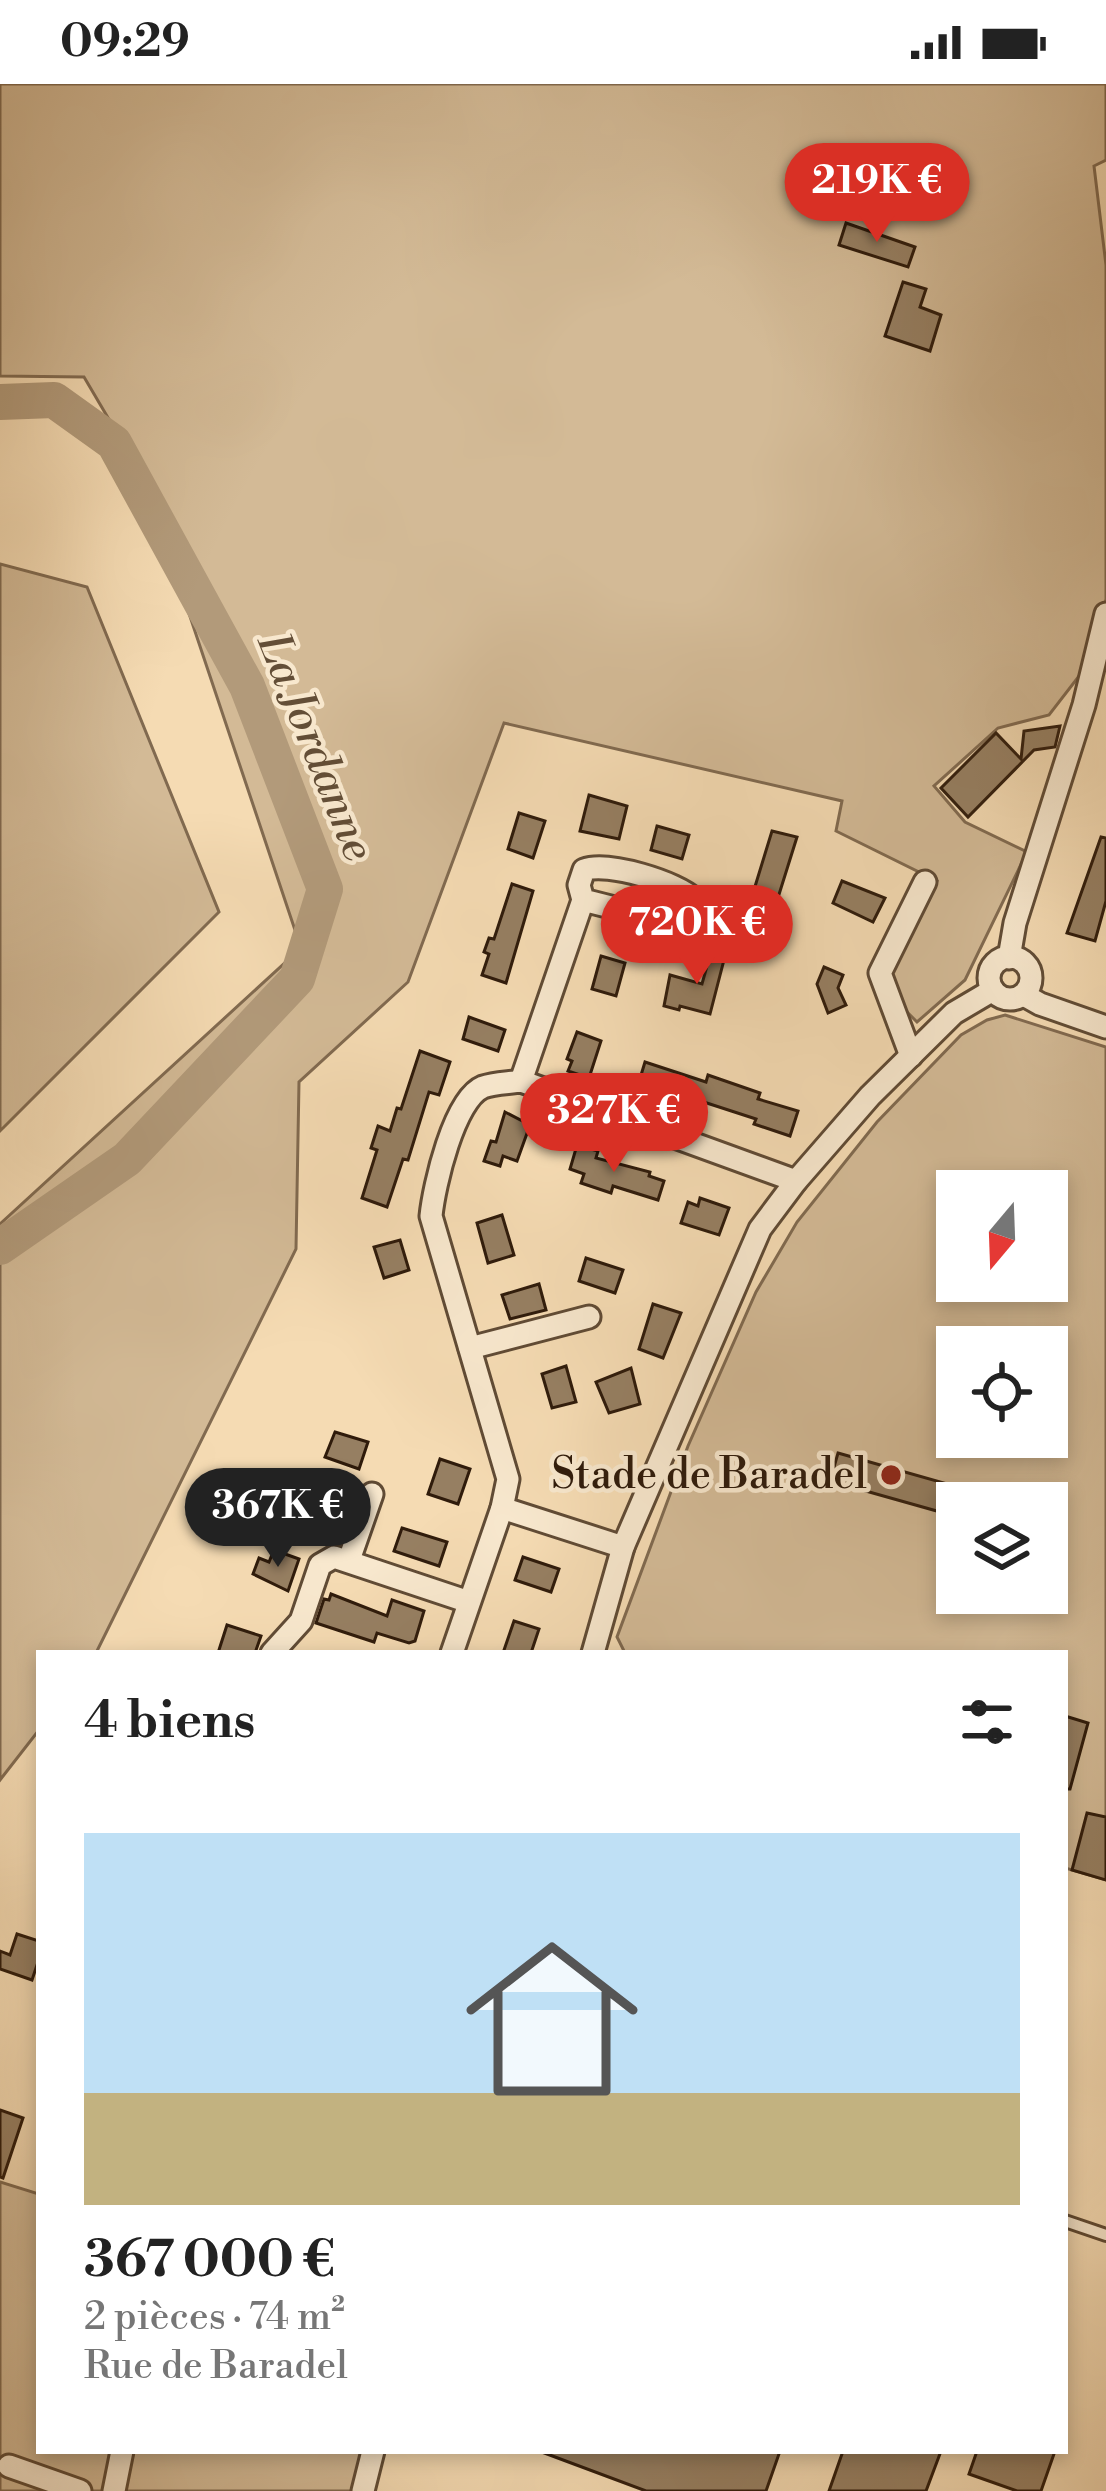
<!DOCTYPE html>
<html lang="fr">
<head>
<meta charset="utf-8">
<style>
	:root { --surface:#fff; --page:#f6f6f6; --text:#222; --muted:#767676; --line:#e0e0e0; --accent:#d93025 }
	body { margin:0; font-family:"Libre Bodoni",serif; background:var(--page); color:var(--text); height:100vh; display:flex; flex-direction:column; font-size:45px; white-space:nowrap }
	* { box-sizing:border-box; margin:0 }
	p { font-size:39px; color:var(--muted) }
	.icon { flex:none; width:66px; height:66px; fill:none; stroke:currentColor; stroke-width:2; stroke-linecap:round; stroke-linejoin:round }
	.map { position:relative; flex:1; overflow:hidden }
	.panel { position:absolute; left:36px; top:1566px; width:1032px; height:804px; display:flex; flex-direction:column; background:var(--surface); border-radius:0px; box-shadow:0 6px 18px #0003 }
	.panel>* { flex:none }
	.needle { width:78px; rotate:199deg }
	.fabs { position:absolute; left:936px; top:1086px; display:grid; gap:24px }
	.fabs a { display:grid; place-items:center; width:132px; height:132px; border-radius:0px; background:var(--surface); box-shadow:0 6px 18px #0003; font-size:60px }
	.price { position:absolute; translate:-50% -102px; padding:0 27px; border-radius:42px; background:var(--accent); color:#fff; font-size:39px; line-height:78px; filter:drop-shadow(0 3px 6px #0008) }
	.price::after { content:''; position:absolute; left:50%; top:72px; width:36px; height:27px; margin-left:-18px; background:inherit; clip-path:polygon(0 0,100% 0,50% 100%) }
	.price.active { background:#222; color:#fff }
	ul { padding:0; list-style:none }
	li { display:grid; align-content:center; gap:24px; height:636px; padding:0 48px }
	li+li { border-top:3px solid var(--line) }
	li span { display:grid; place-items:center; height:372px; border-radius:0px; color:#555 }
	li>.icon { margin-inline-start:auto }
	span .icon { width:216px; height:216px; fill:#fffc; stroke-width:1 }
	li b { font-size:51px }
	h2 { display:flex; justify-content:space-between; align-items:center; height:144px; padding:0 48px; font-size:51px }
	.status { display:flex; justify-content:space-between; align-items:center; height:84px; padding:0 60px; background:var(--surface); direction:ltr }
	.status svg { height:33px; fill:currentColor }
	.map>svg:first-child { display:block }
</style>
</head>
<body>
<div class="status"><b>09:29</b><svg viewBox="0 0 49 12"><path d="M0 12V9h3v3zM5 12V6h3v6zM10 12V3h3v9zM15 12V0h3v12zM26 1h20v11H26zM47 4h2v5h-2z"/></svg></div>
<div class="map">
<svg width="1106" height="2407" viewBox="0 0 1106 2407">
	<rect width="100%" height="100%" fill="#f5dbb3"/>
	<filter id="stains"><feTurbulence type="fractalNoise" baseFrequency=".00167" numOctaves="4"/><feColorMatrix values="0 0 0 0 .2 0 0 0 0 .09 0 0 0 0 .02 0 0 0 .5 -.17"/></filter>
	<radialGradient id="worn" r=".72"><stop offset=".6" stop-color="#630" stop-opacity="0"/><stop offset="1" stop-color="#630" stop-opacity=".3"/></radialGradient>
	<g fill="#d3ba96" stroke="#816a50" stroke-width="3" fill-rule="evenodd">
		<polygon points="0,0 1106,0 1106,76 1094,82 1106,181 1106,515 1093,574 1049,631 998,644 934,702 965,738 1027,768 965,896 917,938 898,919 890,894 937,797 836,747 842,717 504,639 408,898 299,998 296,1165 96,1569 39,1569 39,1646 0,1696 0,1140 301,864 144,395 84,293 0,292"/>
		<polygon points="0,480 87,503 219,828 0,1047"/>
		<path d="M 1005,931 L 1106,963 L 1106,1796 L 1065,1784 L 1065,1569 L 625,1569 L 617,1553 L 688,1362 L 756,1208 L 797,1138 L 877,1038 L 961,951 L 987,936 ZM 957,1107 L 1047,1107 L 1047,1197 L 957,1197 ZM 957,1263 L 1047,1263 L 1047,1353 L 957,1353 ZM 957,1419 L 1047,1419 L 1047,1509 L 957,1509 Z"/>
		<polygon points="0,2098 39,2110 39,2367 365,2367 355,2407 0,2407"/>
	</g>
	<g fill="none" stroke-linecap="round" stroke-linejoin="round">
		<polyline stroke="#b29a7a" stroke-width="36" points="0,318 54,316 114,359 247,602 325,805 297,895 127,1075 0,1163"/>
	</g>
	<g fill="#967f62" stroke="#2f1b0b" stroke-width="3">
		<polygon points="846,139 915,163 908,183 839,161"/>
		<polygon points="903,198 926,205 920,223 941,231 930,267 885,252"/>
		<polygon points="1060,642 1055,663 1034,666 968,733 941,704 996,649 1021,675 1024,647"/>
		<polygon points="589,711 627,722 619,755 580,747"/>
		<polygon points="519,729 545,737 533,774 508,765"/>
		<polygon points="657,742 689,751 682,775 651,766"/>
		<polygon points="772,747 797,753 766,852 742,845"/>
		<polygon points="1101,753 1106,754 1106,817 1095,857 1067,849"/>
		<polygon points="842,797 885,814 873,838 833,819"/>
		<polygon points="512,800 533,807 506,899 482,891 489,870 484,868 489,854 494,855"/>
		<polygon points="712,864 726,868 710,930 680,922 679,926 664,922 670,891 702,900"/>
		<polygon points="601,872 625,879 616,912 592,905"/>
		<polygon points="824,883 843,891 838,904 846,921 828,929 817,900"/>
		<polygon points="469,933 505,946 498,967 463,955"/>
		<polygon points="577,948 601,957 589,994 568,987 572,977 567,975"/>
		<polygon points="420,967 450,978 439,1011 429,1008 408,1076 403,1075 387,1123 362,1114 377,1066 371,1064 378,1042 390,1047 397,1024 401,1025"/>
		<polygon points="645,978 706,998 708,991 760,1009 758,1015 798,1027 790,1052 754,1040 756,1035 676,1009 674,1017 646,1011 648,1005 638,1001"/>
		<polygon points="505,1028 530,1041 517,1077 503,1072 500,1082 484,1077 491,1057 496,1058"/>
		<polygon points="577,1061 598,1067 596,1074 650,1088 649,1092 664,1097 658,1116 613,1102 611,1109 581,1099 584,1090 570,1085"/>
		<polygon points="700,1114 729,1124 719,1151 681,1139 688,1118 698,1122"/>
		<polygon points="502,1131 514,1171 488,1179 477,1139"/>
		<polygon points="400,1156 409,1186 384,1194 374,1163"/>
		<polygon points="586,1174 623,1186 615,1209 579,1197"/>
		<polygon points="539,1200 546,1226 510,1235 502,1211"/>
		<polygon points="653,1220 681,1229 663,1274 639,1265"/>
		<polygon points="566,1282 576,1318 552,1324 542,1290"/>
		<polygon points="631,1284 640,1320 609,1329 596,1298"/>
		<polygon points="335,1348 368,1358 359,1385 325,1373"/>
		<polygon points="838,1369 951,1401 950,1407 978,1419 946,1419 944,1429 830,1397"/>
		<polygon points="440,1375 470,1385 458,1420 428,1410"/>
		<polygon points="317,1412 344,1422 332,1453 297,1440 304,1419 314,1422"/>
		<polygon points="402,1444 447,1458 439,1482 394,1467"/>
		<polygon points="274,1466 299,1475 288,1507 253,1490 259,1474 269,1478"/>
		<polygon points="523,1473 559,1485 551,1508 515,1496"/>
		<polygon points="331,1510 387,1532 392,1516 424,1527 415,1557 409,1559 377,1549 374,1558 316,1539 324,1515 329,1516"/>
		<polygon points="514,1537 539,1545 531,1569 503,1569"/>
		<polygon points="227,1541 261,1552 255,1569 218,1569"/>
		<polygon points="1065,1632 1088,1639 1070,1705 1065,1705"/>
		<polygon points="1087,1729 1106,1733 1106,1796 1072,1786"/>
		<polygon points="17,1850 39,1857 39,1875 32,1896 0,1885 0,1867 10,1871"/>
		<polygon points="0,2026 23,2034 3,2094 0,2093"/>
		<polygon points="539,2367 780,2367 766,2407 646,2407"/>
		<polygon points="843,2367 941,2367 926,2407 829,2407"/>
		<polygon points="977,2367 1055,2367 1041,2407 1017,2407 969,2390"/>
	</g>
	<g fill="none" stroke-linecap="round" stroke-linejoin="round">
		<defs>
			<polyline id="lane" points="1065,2137 1106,2151"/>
			<g id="street">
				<circle cx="1010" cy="894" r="21"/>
				<polyline points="1009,874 1015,839 1084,621 1106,530"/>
				<polyline points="1024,911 1040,920 1106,943"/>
				<polyline points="911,972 880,889 925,798"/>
				<path d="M 521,997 L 583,816 L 579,801 L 584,786 C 607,777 677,798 695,816 L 690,832 L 674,839 L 583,816"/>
				<polyline points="470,1264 589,1233"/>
				<polyline points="502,1424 623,1463"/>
				<polyline points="349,1476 372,1410"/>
				<polyline points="272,1569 301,1537 320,1481 334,1473 469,1518"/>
				<path d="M 452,1569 L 502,1424 L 508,1395 L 431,1132 C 434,1102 454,1015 483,1003 C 494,999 509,999 521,997 L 796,1097"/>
				<polyline points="593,1569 623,1463 760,1145 796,1097 870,1012 954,929 993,906"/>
				<polyline points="9,2382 80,2407"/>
				<polyline points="114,2407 122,2367"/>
				<polyline points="363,2407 373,2367"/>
			</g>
		</defs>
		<use href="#lane" stroke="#604b35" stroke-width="16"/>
		<use href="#street" stroke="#604b35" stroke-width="27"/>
		<use href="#lane" stroke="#f8e8ce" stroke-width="10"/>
		<use href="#street" stroke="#f8e8ce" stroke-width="21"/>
	</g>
	<circle fill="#8f2418" stroke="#f8e8ce" stroke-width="4.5" cx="891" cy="1391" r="12"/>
	<g text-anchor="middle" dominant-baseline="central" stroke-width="9" stroke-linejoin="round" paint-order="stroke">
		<g font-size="42" fill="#2f1b0b" stroke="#f8e8ce" text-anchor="end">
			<text x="867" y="1391">Stade de Baradel</text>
		</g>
		<g font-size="45" font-style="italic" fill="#634e37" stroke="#f8e8ce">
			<text transform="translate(315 663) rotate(68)">La Jordanne</text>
		</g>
	</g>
	<rect width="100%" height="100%" filter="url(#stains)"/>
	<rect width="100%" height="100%" fill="url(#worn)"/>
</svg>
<div class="fabs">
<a><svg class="needle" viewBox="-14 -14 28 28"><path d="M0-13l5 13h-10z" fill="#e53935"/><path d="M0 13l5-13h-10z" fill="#767676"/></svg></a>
<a><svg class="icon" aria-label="locate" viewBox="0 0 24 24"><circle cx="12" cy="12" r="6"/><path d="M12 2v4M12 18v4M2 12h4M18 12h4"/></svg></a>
<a><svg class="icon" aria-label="layers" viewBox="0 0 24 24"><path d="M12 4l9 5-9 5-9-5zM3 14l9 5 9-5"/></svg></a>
</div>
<b class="price" style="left:877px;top:161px">219K €</b>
<b class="price" style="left:697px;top:903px">720K €</b>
<b class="price" style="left:614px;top:1091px">327K €</b>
<b class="price active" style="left:278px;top:1486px">367K €</b>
<section class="panel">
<h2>4 biens<svg class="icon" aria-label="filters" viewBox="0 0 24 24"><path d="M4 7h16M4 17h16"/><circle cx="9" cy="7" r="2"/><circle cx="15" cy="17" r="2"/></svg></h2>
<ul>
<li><span style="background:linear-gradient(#bfe0f5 70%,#c2b280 0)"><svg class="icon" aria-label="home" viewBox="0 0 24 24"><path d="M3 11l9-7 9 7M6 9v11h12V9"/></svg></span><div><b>367 000 €</b><p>2 pièces · 74 m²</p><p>Rue de Baradel</p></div></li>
</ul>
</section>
</div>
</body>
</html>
